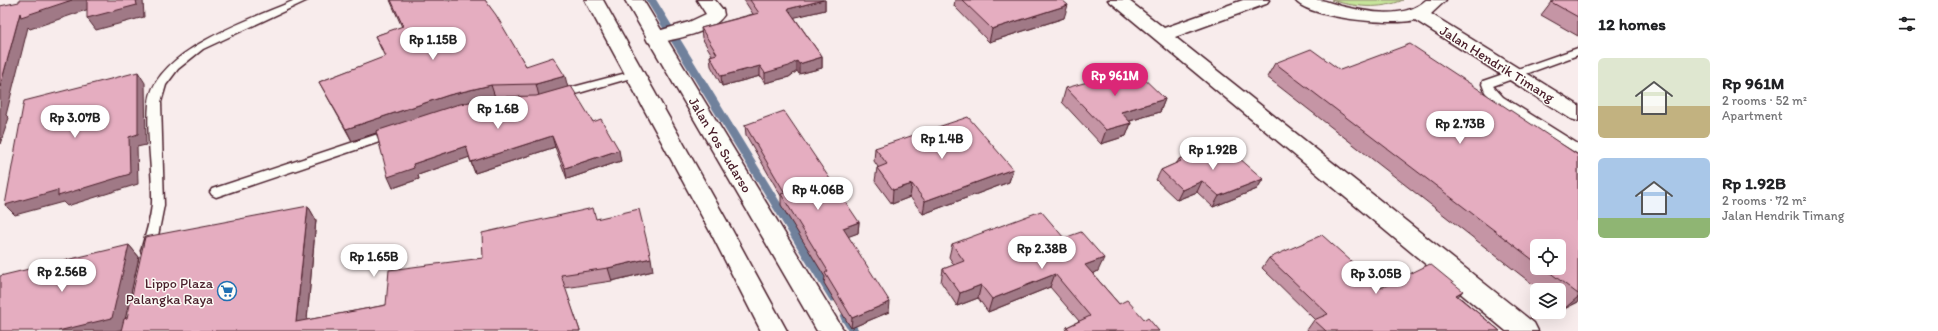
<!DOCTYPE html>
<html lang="en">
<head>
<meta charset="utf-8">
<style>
	:root { --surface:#fff; --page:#f2f2f2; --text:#202124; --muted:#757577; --accent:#db2777 }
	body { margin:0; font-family:Itim,sans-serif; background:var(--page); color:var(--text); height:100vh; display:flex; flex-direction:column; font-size:15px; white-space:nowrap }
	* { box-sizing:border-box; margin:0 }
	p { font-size:13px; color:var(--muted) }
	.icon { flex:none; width:22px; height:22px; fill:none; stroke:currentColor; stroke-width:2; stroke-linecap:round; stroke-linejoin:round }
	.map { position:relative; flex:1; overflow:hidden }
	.sheet { display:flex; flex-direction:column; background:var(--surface); width:360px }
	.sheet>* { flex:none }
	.controls { position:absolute; left:1530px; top:239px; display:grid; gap:8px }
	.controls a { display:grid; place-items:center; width:36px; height:36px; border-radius:6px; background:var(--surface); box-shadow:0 4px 16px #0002; font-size:20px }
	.price { position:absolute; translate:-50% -34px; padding:0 9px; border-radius:14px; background:#fff; color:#222; font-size:13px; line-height:26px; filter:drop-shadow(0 1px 2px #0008) }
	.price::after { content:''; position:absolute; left:50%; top:24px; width:12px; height:9px; margin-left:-6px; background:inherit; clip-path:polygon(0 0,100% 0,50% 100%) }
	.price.current { background:var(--accent); color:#fff }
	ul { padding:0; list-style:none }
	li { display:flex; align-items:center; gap:12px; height:100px; padding:0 20px }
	li span { display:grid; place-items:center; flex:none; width:112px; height:80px; border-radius:6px; color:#555 }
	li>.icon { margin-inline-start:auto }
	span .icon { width:48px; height:48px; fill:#fffc; stroke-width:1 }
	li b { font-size:17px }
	h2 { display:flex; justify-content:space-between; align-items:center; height:48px; padding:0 20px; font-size:17px }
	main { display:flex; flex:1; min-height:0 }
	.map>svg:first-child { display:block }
</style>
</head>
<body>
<main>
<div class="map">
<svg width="1578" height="331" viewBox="0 0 1578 331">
	<rect width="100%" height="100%" fill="#f8ecec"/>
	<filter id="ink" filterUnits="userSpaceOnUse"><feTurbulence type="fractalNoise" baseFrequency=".025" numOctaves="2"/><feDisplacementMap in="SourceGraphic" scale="8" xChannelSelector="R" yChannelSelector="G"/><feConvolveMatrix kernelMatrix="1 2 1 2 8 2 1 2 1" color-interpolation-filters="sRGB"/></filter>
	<g filter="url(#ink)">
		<path fill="#c6e49b" stroke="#888263" d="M 1331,0 L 1403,0 C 1380,10 1354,7 1331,0 Z"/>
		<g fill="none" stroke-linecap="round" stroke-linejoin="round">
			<g stroke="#70819c" stroke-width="9">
				<polyline points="651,0 833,297"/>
				<polyline points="845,317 854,331"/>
			</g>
			<defs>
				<g id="lane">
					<path d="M 295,0 L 308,0 L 203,49 L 178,69 L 166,85 L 161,102 L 164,205 L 155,251 L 153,255 L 148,256 L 143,255 L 141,251 C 145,236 151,219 152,203 C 153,170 146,136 149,103 C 154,50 253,19 295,0 Z"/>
					<polygon points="1578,48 1578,55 1493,86 1503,97 1578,144 1578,154 1495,103 1485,92 1482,84 1483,81"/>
					<polygon points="634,71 639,74 638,76 558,99 552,95 554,92"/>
					<polygon points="393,129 397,130 399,133 397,136 216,197 212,195 210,192 212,189"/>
				</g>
				<g id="street">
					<path d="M 697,0 L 715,0 L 723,10 L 724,15 C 711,34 676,38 655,44 L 648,42 L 646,38 L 648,34 L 689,22 L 706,14 Z"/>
					<polygon points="1108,0 1128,0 1164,28 1243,0 1269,0 1266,4 1175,37 1534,323 1538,331 1506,331"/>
					<path d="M 1295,0 C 1303,0 1312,0 1320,0 C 1327,1 1334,4 1341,6 C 1367,12 1404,20 1426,0 L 1446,0 L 1431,14 L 1578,105 L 1578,121 L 1571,119 L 1415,20 C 1393,26 1307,18 1295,0 Z"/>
				</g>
				<g id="primary">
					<polygon points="585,0 603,0 732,230 787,331 761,331 713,237"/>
					<polygon points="625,0 643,0 844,331 817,331"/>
				</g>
			</defs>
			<use href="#lane" stroke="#4a1f2b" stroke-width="3"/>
			<use href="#street" stroke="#4a1f2b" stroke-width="3"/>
			<use href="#primary" stroke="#4a1f2b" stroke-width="3"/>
			<use href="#lane" fill="#fdfcf7" fill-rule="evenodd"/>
			<use href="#street" fill="#fdfcf7" fill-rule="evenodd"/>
			<use href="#primary" fill="#fdfcf7" fill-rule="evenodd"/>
		</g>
		<g fill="#c595a5" stroke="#4a1f2b" fill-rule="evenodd">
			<polygon points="390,0 485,0 526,66 568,87 621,161 567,179 555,147 475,173 469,157 418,175 419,179 393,188 376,132 352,141 319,82 385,57 375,36 402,27"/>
			<polygon points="744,0 825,0 825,10 794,17 822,57 822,68 799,74 797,71 789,77 765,83 760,76 722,86 711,66 710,56 712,55 702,38 701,28 753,14"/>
			<polygon points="955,0 1062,0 1064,18 989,42 954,6"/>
			<polygon points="1578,0 1578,36 1541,15 1551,2"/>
			<path d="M 1275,63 L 1340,70 L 1578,155 L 1578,302 L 1564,309 L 1559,305 L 1559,290 L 1540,290 L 1267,77 ZM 1537,246 L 1559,268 L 1537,268 Z"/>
			<polygon points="1066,88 1165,99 1160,112 1130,121 1131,123 1126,136 1101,144 1062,102"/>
			<polygon points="745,125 859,222 858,233 848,236 889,312 851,328 824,283 825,277 781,205 781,196 746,135"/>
			<polygon points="875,148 1013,169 1009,182 923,214 910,197 892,204 875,181 877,168 878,167 874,161"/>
			<polygon points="1179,159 1263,179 1257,189 1213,207 1197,192 1177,200 1156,180 1161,170 1177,163"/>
			<polygon points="308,206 316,220 307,320 386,305 483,258 596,219 653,271 612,281 565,288 580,331 122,329 129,245 139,257 125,319"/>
			<polygon points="1064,238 1098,271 1093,274 1119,304 1145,320 1159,331 1065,331 1067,327 1079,321 1050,287 988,312 978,298 957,306 941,282 943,269 954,265 949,257 952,244"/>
			<polygon points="1269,258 1381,288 1458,296 1500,331 1307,331 1307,330 1314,320 1315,320 1262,268"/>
		</g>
		<g fill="#a07986" stroke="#4a1f2b">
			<polygon points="72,0 91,0 95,7 30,29 28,27 6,115 9,118 0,144 0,87 20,13"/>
			<polygon points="136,0 143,0 144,17 96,30 87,18"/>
			<polygon points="823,0 825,0 825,10 788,19 788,9"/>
			<polygon points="1068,5 1064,18 989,42 992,29"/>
			<polygon points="822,57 822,68 799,74 799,64"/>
			<polygon points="797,61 797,71 789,77 765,83 765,73"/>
			<polygon points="760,66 760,76 722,86 721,76"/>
			<polygon points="138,72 145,83 146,145 137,147 138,184 67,206 63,202 15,215 5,205 129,137"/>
			<polygon points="565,76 568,88 539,96 536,84"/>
			<polygon points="491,85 495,97 454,107 352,141 346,129 449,95"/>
			<polygon points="1165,99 1160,112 1116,125 1121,112"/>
			<polygon points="1131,123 1126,136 1101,144 1106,130"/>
			<polygon points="552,136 555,147 475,173 471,162"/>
			<polygon points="466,146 470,157 418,175 419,179 393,188 388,177 413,164"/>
			<polygon points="619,150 621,161 567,179 565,168"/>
			<polygon points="1013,169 1009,182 923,214 925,201"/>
			<polygon points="1263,179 1257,189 1213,207 1219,196"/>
			<polygon points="1202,181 1197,192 1177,200 1182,190"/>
			<polygon points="912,184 910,197 892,204 893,190"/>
			<polygon points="308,206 316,220 306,331 296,322"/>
			<polygon points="859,222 858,233 842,239 843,228"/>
			<polygon points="129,245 139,257 123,329 115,331 58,331"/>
			<polygon points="651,258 653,271 612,281 608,268"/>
			<polygon points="1104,258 1098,271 1080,279 1085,265"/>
			<polygon points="1055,274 1050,287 988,312 992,299"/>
			<polygon points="981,285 978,298 957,306 960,293"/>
			<polygon points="1463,291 1453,302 1456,295"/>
			<polygon points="1578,297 1578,302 1564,309"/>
			<polygon points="890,302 889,312 851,328 852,318"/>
		</g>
		<g fill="#e5adc0" stroke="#4a1f2b">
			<polygon points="19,0 72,0 21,17 20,13 0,87 0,6 19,2"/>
			<polygon points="87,0 136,0 137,5 87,18"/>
			<polygon points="391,0 485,0 496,15 526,66 553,57 565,76 536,84 491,85 449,95 346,129 319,82 386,56 375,36 403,26"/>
			<polygon points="750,0 823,0 788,9 822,57 799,64 797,61 789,66 765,73 760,66 721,76 710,56 717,54 701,28 759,13"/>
			<polygon points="962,0 1062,0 1068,5 992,29"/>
			<polygon points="1556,0 1578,0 1578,17 1551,2"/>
			<polygon points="1410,44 1578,155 1578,294 1544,268 1559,268 1559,246 1537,246 1537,263 1275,63 1311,49 1340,70"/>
			<polygon points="1134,69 1165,99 1121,112 1131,123 1106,130 1066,88"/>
			<polygon points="138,72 138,134 129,137 130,174 58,196 58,190 5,205 24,101"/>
			<polygon points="571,86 593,122 601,119 619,150 565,168 552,136 471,162 466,146 413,164 414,168 388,177 376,131 456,105 492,97 536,96"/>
			<polygon points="784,111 859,222 843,228 890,302 852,318 825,273 828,271 781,194 785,193 745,125"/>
			<polygon points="968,117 1013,169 925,201 912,184 893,190 877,168 887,164 875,148"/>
			<polygon points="1222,143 1263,179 1219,196 1202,181 1182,190 1161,170 1181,161 1179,159"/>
			<polygon points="308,206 296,322 386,305 389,270 483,258 482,233 593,208 596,219 639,209 651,258 608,268 561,275 580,331 121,331 124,319 127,318 145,237"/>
			<polygon points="1041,211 1064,238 1081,232 1104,258 1085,265 1119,304 1127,300 1145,320 1148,318 1159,331 1070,331 1067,327 1090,316 1055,274 992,299 981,285 960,293 943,269 964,261 952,244"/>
			<polygon points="1322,235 1381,288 1430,264 1463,291 1456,295 1500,331 1326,331 1314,320 1328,314 1269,258"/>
			<polygon points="129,245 112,318 58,331 0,331 0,276"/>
		</g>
	</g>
	<defs>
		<symbol id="supermarket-ring" viewBox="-11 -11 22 22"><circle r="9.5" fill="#fdfcf7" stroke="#1f6fb2" stroke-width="1.5"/><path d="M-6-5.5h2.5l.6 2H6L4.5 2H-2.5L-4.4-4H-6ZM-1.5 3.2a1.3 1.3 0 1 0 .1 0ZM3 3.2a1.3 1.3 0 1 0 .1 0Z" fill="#1f6fb2"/></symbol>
	</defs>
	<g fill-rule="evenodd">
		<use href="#supermarket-ring" x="216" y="280" width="22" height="22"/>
	</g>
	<g text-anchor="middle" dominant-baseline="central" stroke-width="3" stroke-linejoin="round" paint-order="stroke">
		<g font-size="14" fill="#4a1f2b" stroke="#fdfcf7">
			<text transform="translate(1497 64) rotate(32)">Jalan Hendrik Timang</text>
			<text transform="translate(720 145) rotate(59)">Jalan Yos Sudarso</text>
		</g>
		<g font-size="14" fill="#4a1f2b" stroke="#fdfcf7" text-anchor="end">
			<text x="213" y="283">Lippo Plaza<tspan x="213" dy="16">Palangka Raya</tspan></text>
		</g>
	</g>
</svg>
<div class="controls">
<a><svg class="icon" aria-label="locate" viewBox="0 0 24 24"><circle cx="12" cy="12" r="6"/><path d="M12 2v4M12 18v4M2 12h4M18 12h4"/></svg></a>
<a><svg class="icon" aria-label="layers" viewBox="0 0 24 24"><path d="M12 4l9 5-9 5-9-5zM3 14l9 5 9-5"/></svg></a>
</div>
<b class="price" style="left:433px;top:61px">Rp 1.15B</b>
<b class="price current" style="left:1115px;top:97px">Rp 961M</b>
<b class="price" style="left:498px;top:130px">Rp 1.6B</b>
<b class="price" style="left:75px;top:139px">Rp 3.07B</b>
<b class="price" style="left:1460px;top:145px">Rp 2.73B</b>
<b class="price" style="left:942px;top:160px">Rp 1.4B</b>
<b class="price" style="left:1213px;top:171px">Rp 1.92B</b>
<b class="price" style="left:818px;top:211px">Rp 4.06B</b>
<b class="price" style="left:1042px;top:270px">Rp 2.38B</b>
<b class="price" style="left:374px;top:278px">Rp 1.65B</b>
<b class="price" style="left:62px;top:293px">Rp 2.56B</b>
<b class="price" style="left:1376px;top:295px">Rp 3.05B</b>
</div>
<section class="sheet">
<h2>12 homes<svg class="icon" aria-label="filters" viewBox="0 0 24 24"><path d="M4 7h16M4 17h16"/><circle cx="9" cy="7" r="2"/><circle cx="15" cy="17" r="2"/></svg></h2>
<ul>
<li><span style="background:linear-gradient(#dfe7d0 60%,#c2b280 0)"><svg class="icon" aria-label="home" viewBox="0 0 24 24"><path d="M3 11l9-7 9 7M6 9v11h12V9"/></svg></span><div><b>Rp 961M</b><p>2 rooms · 52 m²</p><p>Apartment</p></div></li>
<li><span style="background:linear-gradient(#a9c7e8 75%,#8fb573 0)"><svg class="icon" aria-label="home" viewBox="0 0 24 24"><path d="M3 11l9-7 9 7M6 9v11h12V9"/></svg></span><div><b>Rp 1.92B</b><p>2 rooms · 72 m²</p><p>Jalan Hendrik Timang</p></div></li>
</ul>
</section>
</main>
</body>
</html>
